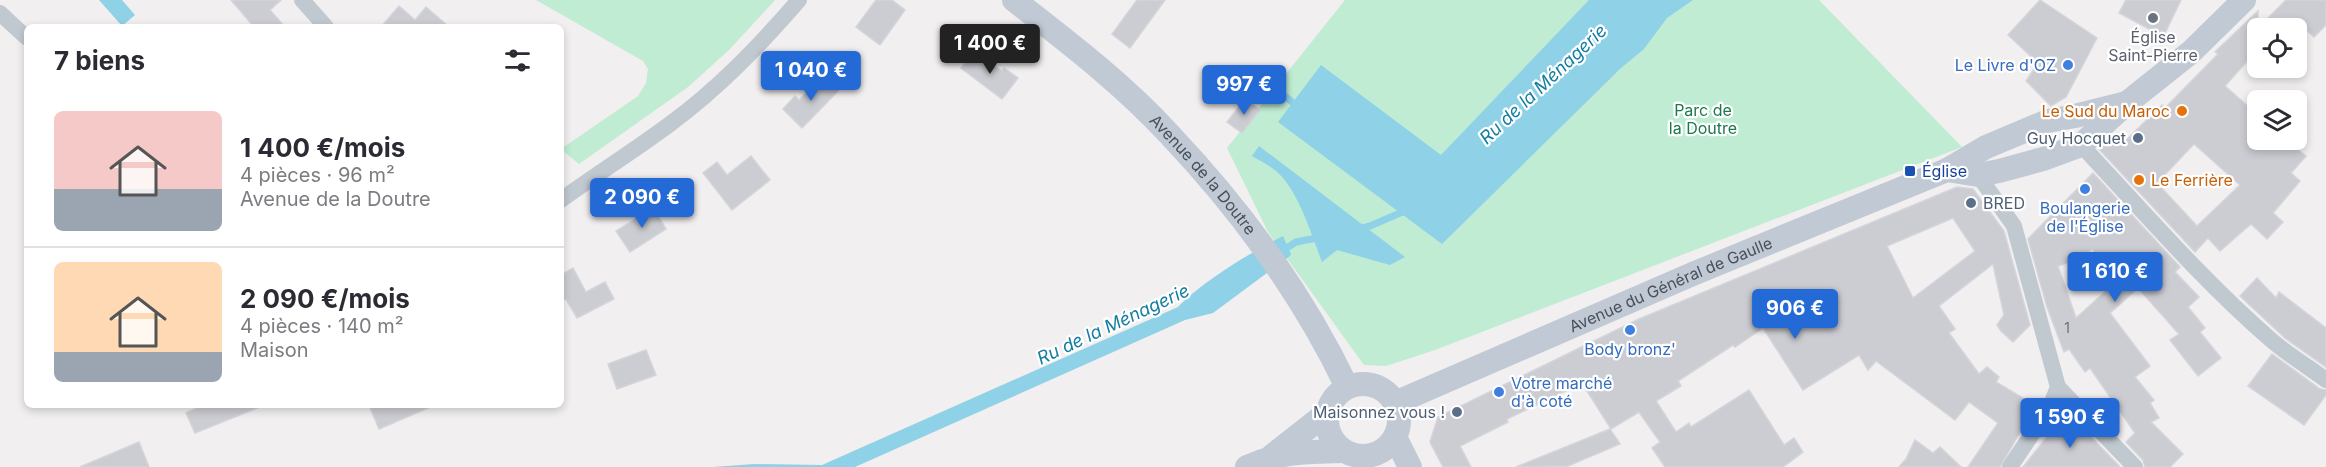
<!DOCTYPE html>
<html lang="fr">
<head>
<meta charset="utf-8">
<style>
	:root { --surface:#fff; --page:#f7f7f7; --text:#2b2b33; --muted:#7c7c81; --line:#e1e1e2; --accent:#236ad6 }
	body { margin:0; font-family:Inter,sans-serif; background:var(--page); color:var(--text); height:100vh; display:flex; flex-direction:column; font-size:22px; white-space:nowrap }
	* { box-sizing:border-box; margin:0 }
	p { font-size:20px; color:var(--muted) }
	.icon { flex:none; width:33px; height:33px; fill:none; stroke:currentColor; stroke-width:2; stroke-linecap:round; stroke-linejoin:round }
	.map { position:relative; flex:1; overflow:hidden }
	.drawer { position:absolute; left:24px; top:24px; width:540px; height:384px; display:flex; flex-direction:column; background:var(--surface); border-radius:9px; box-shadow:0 3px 9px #0003 }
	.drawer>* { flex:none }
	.tools { position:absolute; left:2247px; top:18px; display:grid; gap:12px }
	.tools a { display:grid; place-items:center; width:60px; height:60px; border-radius:9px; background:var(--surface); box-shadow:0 3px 9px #0003; font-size:30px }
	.price { position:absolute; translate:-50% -51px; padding:0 14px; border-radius:6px; background:var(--accent); color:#fff; font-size:20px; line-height:39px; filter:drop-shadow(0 2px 3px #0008) }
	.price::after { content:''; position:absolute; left:50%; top:36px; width:18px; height:14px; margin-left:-9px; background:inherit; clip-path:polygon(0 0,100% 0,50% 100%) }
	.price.on { background:#222; color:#fff }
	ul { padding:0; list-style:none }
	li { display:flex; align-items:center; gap:18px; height:150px; padding:0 30px }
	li+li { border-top:2px solid var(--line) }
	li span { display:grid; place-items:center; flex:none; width:168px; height:120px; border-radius:9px; color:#555 }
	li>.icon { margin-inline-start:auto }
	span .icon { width:72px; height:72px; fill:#fffc; stroke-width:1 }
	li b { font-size:26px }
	h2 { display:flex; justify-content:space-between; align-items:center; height:72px; padding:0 30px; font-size:26px }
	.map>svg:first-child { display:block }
</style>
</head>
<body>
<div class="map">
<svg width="2326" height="467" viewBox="0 0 2326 467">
	<rect width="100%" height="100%" fill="#f1efef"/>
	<g fill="#bfecd3">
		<polygon points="536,0 775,0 729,50 688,87 579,164 561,149 638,96 646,83 648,69 643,61"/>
		<polygon points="1345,0 1819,0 1962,147 1435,350 1386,366 1364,365 1268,232 1227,148"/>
	</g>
	<g fill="#8fd1e7">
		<polygon points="99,0 122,0 135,15 122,26"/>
		<polygon points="1589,0 1693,0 1667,18 1644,49 1621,68 1442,244 1278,122 1321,65 1441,155"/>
		<path d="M 1259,146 L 1405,257 L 1390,265 L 1337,250 L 1322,262 C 1312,236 1298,189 1276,171 C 1269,165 1260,161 1252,156 Z"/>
		<path d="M 1283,236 L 1291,254 L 1290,256 L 1213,313 L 1185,320 L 855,467 L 713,467 L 754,464 L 822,465 L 1178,307 C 1202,282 1251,252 1283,236 Z"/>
	</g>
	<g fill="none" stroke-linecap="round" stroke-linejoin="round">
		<g stroke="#8fd1e7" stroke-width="7">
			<polyline points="1286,97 1298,107"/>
			<polyline points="1359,229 1370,226 1407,210"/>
			<polyline points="1282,251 1296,242 1322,237"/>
		</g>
	</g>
	<g fill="#cccdd3" stroke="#d3d5da" stroke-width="1.5" fill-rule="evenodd">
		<polygon points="231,0 281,0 270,10 285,27 254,27"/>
		<polygon points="876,0 892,0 905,10 880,45 856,27"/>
		<polygon points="1137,0 1165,0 1130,48 1112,34"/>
		<polygon points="2040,0 2097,38 2066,97 2051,106 2026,81 2038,63 2008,35"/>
		<polygon points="2126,0 2181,0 2165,33 2161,31 2160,35 2119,13"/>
		<path d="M 2286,0 L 2326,0 L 2326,25 L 2314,37 L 2304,28 L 2258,28 L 2258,49 L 2225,86 L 2258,115 L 2258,140 L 2286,140 L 2306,156 L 2291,173 L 2300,181 L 2273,213 L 2283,222 L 2267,239 L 2251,224 L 2220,251 L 2208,238 L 2195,252 L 2099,149 L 2112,136 L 2121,145 L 2162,105 L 2165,108 L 2218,54 L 2215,52 L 2258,11 L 2258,28 ZM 2194,144 L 2240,185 L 2197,226 L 2157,183 Z"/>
		<polygon points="399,6 415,20 426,7 449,27 381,27"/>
		<polygon points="974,51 1002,71 1004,68 1018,78 1002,99 961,68"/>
		<polygon points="823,76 838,91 802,128 783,109 795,96 799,100"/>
		<polygon points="1245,99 1260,110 1242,133 1227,122"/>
		<polygon points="751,156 770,180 732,210 703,173 717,162 727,175"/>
		<path d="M 2093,173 L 2180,267 L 2175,272 L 2199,297 L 2188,307 L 2205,328 L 2200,332 L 2221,358 L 2198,376 L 2170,340 L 2179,334 L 2138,288 L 2110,313 L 2150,366 L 2135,377 L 2154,400 L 2150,403 L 2159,418 L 2151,422 L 2183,454 L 2170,467 L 2145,467 L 2143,460 L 2126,442 L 2135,433 L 2090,368 L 2085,372 L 2069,349 L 2064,352 L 2047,307 L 2028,239 ZM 2092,249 L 2118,280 L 2076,318 L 2058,266 L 2083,257 Z"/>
		<path d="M 1957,187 L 1973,189 L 2004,231 L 2030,325 L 2013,342 L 2001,331 L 1997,325 L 2004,315 L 1993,264 L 1939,306 L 1955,329 L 1949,333 L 1979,374 L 1987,367 L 1999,377 L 1996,382 L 2033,404 L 2019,434 L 2000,467 L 1968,467 L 1998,423 L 1969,402 L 1955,420 L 1876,361 L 1868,370 L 1859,355 L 1803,390 L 1763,328 L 1735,347 L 1733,345 L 1678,381 L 1681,386 L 1656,401 L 1676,432 L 1689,423 L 1691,427 L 1749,390 L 1784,445 L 1794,438 L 1803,452 L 1783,467 L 1665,467 L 1652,448 L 1660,442 L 1639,412 L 1611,429 L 1582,383 L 1507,419 L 1508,422 L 1460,446 L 1471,467 L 1443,467 L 1430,442 L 1438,417 L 1639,319 ZM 1953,218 L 1975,251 L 1913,298 L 1887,246 Z"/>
		<polygon points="651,204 666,229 630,252 616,231 639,217 637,213"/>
		<polygon points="573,268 586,292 605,282 614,299 577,318 566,299 561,301 561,275"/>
		<polygon points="2257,278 2276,298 2279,292 2326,328 2326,367 2285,338 2240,296"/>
		<polygon points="646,350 656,375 617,389 608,364"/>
		<polygon points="2272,354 2320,389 2326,390 2326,395 2304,425 2248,386"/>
		<polygon points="204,405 261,405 262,406 195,433 186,413"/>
		<polygon points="369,405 435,405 379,429"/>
		<polygon points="2067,412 2120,467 2023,467"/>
		<polygon points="1610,429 1620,444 1568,466 1516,467"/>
		<polygon points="1915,440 1933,453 1940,447 1961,467 1899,467 1906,459"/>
		<polygon points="139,442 149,467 80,467"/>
	</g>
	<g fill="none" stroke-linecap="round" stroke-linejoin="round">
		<g stroke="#c0c8d0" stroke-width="16">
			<polyline points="302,0 326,27"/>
			<polyline points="0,13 27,38"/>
			<path d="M 2081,145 C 2143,211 2202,280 2270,339 C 2287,354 2307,366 2326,380"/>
			<polyline points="1978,175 2014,226 2058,387 2050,407 2010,467"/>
			<path d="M 561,200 C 597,174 635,150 670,124 C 719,88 760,45 799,0"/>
			<polyline points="2058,387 2135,467"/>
		</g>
		<g stroke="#c0c9d4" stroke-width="24">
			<path id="s1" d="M 1014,0 C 1068,42 1123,84 1169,134 C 1241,210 1302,293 1347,387"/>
			<polyline points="1947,170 1978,175 1999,171 2043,159 2081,145 2127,103 2191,52 2244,0"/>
			<circle cx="1363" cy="420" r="36"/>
			<path id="s2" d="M 1395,403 L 1695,273 L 1947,170 L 1986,147 L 2048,121 L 2075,116 L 2127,103"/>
			<polyline points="1395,437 1410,467"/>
			<polyline points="1272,456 1328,412"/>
			<path d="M 1247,467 C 1284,451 1304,452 1343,451"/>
		</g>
	</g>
	<circle fill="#6b7280" stroke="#fff" stroke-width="2" cx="2153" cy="18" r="6"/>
	<g fill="#3f7fe0" stroke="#fff" stroke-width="2">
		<circle cx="2068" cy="65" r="6"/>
		<circle cx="2085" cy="189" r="6"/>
		<circle cx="1630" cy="330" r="6"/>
		<circle cx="1499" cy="392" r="6"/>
	</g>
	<g fill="#e8710a" stroke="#fff" stroke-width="2">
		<circle cx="2182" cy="111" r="6"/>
		<circle cx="2139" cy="180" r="6"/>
	</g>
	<g fill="#5c6f8a" stroke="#fff" stroke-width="2">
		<circle cx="2138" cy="138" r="6"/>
		<circle cx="1971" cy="203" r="6"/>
		<circle cx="1457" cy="412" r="6"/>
	</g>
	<rect fill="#1a4fb4" stroke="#fff" stroke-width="2" x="1904" y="165" width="12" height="12" rx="3"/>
	<g text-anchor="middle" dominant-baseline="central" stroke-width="4.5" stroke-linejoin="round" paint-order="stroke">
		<g font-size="14" fill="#697079">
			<text x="2067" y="327">1</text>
		</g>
		<g font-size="16" fill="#5b616d" stroke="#fff">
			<text x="2153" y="37">Église<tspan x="2153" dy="18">Saint-Pierre</tspan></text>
		</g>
		<g font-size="16" fill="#366cbe" stroke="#fff">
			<text x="2056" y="65" text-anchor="end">Le Livre d'OZ</text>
			<text x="2085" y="208">Boulangerie<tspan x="2085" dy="18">de l'Église</tspan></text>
			<text x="1630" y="349">Body bronz'</text>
			<text x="1511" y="383" text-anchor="start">Votre marché<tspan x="1511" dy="18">d'à coté</tspan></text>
		</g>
		<g font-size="16" fill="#1c784e" stroke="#fff">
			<text x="1703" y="110">Parc de<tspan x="1703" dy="18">la Doutre</tspan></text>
		</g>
		<g font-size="16" fill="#c56008" stroke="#fff" text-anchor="end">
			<text x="2170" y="111">Le Sud du Maroc</text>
			<text x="2151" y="180" text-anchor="start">Le Ferrière</text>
		</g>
		<g font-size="16" fill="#4e5e75" stroke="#fff" text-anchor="end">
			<text x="2126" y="138">Guy Hocquet</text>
			<text x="1983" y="203" text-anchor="start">BRED</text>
			<text x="1445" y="412">Maisonnez vous !</text>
		</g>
		<g font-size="16" fill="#164399" stroke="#fff" text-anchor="start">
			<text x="1922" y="171">Église</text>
		</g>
		<g font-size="16" fill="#48515b" stroke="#fff">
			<text stroke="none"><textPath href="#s1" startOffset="258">Avenue de la Doutre</textPath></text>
			<text stroke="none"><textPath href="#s2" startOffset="300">Avenue du Général de Gaulle</textPath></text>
		</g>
		<g font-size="18" font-style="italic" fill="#147ea1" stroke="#fff">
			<text transform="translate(1543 84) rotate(-43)">Ru de la Ménagerie</text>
			<text transform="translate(1113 324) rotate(-25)">Ru de la Ménagerie</text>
		</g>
	</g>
</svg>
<div class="tools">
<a><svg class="icon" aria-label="locate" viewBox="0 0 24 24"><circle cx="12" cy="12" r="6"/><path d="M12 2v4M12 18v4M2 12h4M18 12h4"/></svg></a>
<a><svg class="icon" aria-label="layers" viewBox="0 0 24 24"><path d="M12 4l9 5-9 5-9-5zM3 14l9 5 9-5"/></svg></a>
</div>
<b class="price on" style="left:990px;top:75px">1 400 €</b>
<b class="price" style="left:811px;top:102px">1 040 €</b>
<b class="price" style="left:1244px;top:116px">997 €</b>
<b class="price" style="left:642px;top:229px">2 090 €</b>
<b class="price" style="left:2115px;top:303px">1 610 €</b>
<b class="price" style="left:1795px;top:340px">906 €</b>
<b class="price" style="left:2070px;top:449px">1 590 €</b>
<section class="drawer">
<h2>7 biens<svg class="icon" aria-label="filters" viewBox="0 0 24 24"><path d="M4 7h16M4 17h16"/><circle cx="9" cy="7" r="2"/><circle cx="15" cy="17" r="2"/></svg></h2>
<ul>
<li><span style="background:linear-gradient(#f6c9c9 65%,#9aa5b1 0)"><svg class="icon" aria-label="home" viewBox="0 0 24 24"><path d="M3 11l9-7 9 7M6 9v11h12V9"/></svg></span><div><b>1 400 €/mois</b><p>4 pièces · 96 m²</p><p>Avenue de la Doutre</p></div></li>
<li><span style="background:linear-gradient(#ffd9b3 75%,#9aa5b1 0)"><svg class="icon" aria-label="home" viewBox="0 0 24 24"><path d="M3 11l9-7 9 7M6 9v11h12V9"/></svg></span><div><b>2 090 €/mois</b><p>4 pièces · 140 m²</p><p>Maison</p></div></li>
</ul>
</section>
</div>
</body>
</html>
